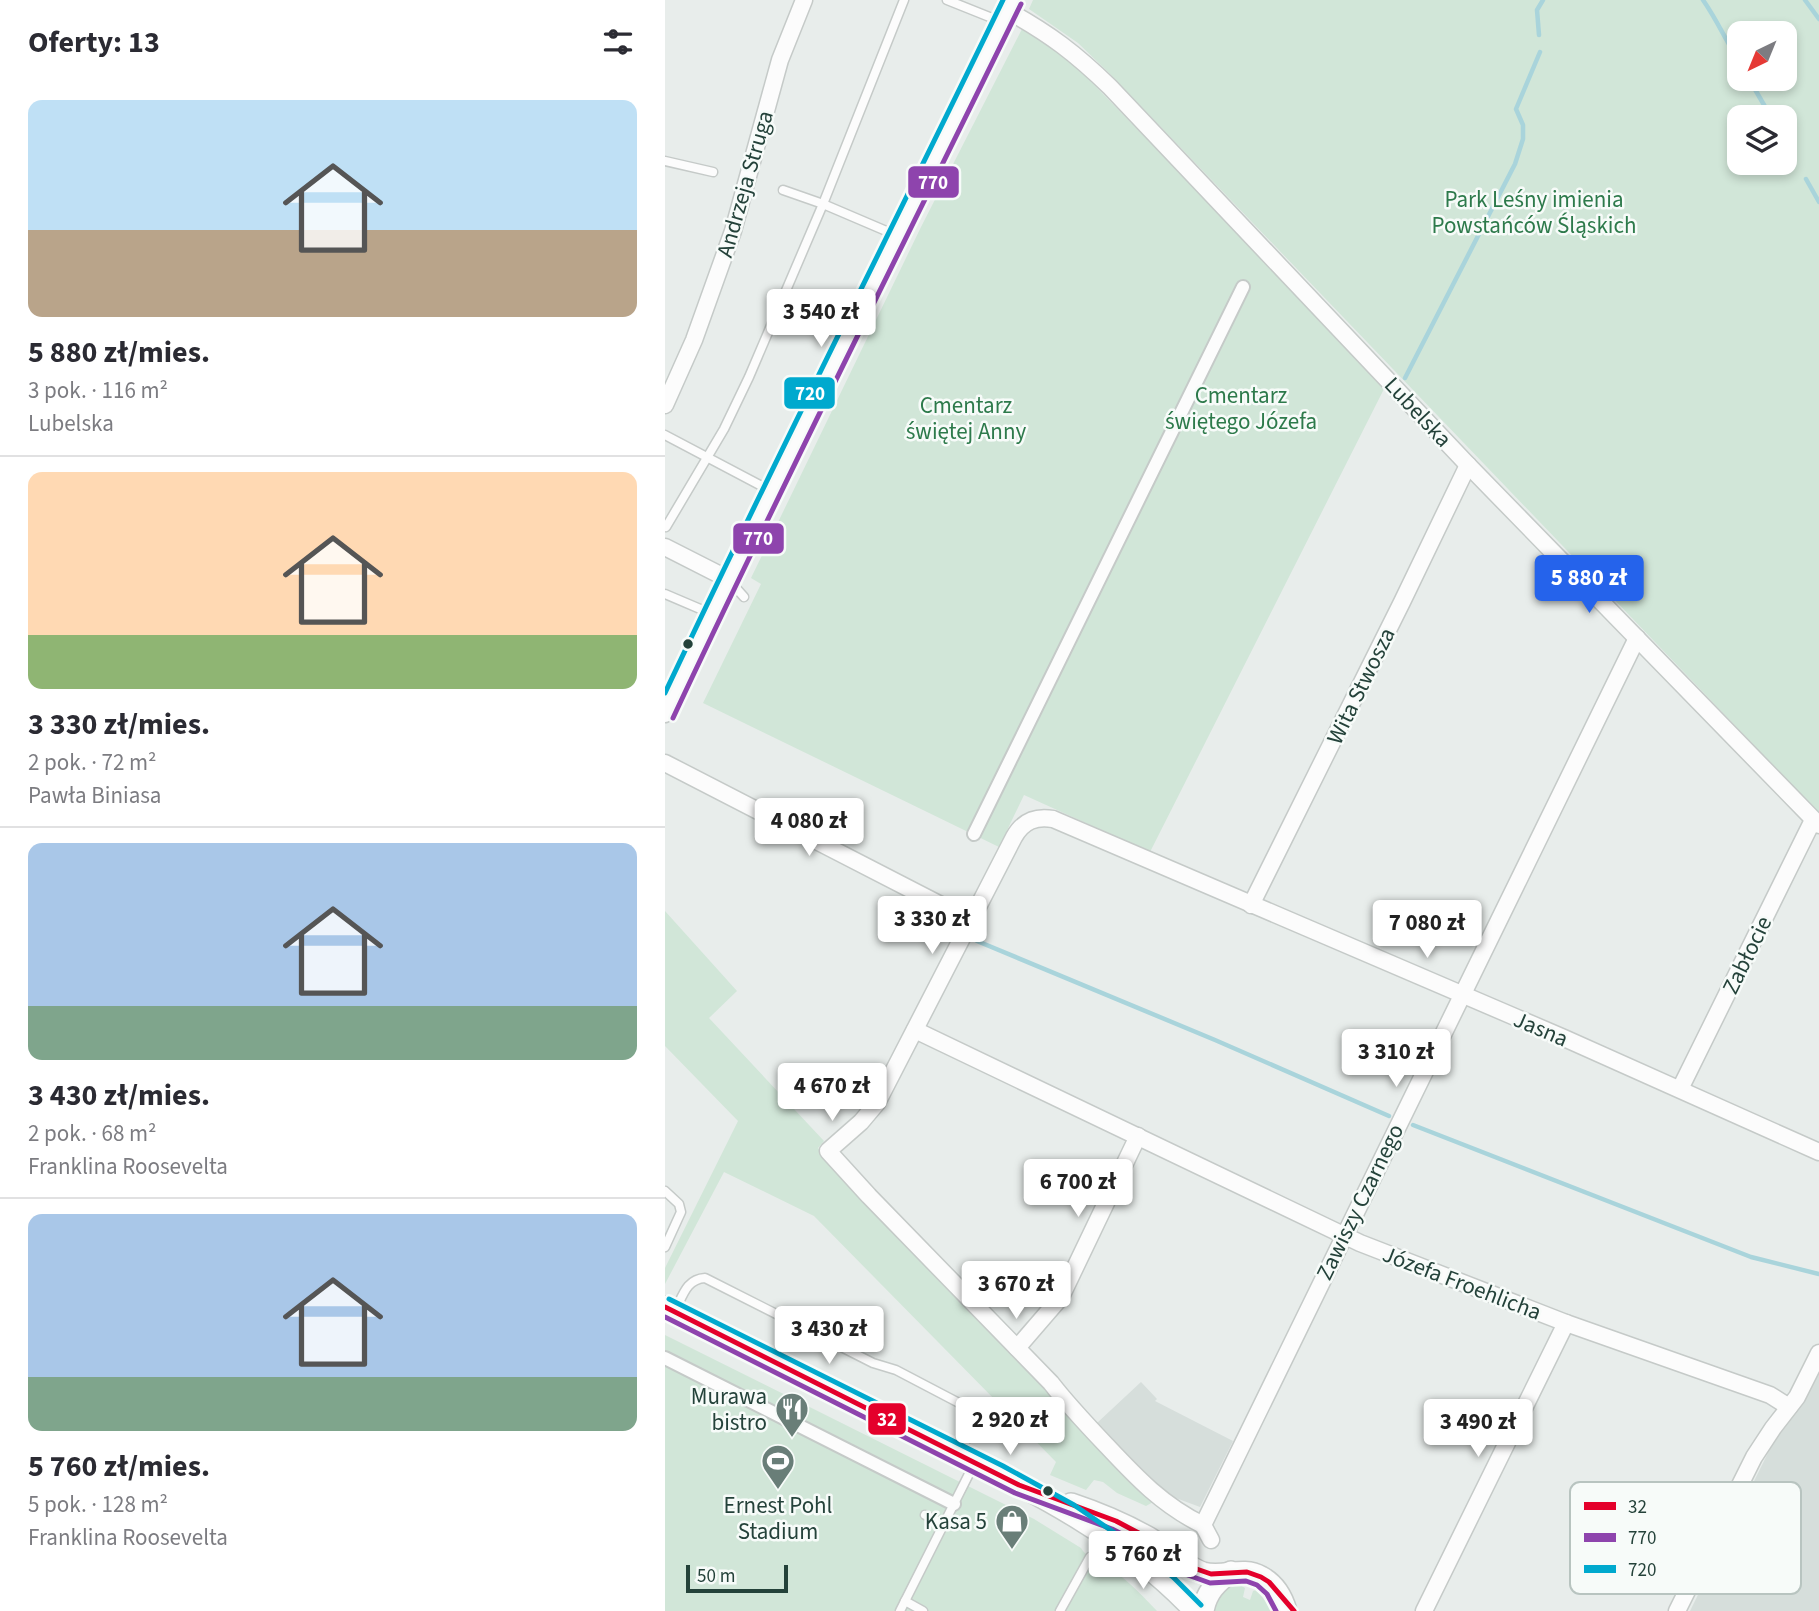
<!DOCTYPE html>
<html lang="pl">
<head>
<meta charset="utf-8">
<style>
	:root { --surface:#fff; --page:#f2f2f3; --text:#2b2b33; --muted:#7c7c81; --line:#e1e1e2; --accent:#2563eb }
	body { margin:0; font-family:"Source Sans 3",sans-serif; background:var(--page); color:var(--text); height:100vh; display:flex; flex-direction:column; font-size:26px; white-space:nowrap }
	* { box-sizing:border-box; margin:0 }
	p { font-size:23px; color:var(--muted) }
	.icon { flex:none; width:38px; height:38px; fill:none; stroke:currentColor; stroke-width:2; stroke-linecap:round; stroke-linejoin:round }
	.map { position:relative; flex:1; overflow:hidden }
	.details { display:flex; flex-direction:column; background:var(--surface); width:665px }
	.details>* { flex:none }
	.needle { width:46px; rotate:223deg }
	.fabs { position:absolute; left:1062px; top:21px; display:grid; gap:14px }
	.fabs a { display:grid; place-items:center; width:70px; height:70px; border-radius:14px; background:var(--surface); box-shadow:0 4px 10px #0003; font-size:35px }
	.scale { position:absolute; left:21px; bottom:18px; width:102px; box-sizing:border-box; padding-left:7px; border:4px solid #24423a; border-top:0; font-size:19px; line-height:24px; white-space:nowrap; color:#24423a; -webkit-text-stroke:5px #f7fbf9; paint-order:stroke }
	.price { position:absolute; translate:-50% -60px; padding:0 16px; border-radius:7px; background:#fff; color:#222; font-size:23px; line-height:46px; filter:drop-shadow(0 2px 4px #0008) }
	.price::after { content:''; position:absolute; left:50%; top:42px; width:21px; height:16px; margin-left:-10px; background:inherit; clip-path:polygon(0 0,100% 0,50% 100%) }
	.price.on { background:var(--accent); color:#fff }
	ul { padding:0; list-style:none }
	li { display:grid; align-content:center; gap:14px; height:371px; padding:0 28px }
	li+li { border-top:2px solid var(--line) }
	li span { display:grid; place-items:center; height:217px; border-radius:14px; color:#555 }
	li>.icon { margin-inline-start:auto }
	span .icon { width:126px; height:126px; fill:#fffc; stroke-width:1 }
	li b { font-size:30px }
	h2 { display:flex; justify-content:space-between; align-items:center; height:84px; padding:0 28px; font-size:30px }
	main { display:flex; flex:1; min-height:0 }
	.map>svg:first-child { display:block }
</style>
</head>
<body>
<main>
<section class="details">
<h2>Oferty: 13<svg class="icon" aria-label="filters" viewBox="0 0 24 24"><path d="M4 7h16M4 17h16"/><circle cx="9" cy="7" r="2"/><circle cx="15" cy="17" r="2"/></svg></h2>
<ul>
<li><span style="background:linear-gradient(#bfe0f5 60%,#b9a48a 0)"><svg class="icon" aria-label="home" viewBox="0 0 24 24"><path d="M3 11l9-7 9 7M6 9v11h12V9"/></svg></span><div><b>5 880 zł/mies.</b><p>3 pok. · 116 m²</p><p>Lubelska</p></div></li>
<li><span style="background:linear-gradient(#ffd9b3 75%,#8fb573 0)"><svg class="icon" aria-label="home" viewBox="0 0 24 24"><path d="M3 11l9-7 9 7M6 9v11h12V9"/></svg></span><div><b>3 330 zł/mies.</b><p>2 pok. · 72 m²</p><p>Pawła Biniasa</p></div></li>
<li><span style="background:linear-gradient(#a9c7e8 75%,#7fa58c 0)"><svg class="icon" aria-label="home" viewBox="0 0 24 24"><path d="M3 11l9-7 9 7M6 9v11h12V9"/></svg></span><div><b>3 430 zł/mies.</b><p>2 pok. · 68 m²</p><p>Franklina Roosevelta</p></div></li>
<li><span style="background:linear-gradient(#a9c7e8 75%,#7fa58c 0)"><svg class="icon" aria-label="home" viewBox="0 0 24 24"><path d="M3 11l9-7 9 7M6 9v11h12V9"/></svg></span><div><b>5 760 zł/mies.</b><p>5 pok. · 128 m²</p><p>Franklina Roosevelta</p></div></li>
</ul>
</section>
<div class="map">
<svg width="1154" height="1611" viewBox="0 0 1154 1611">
	<rect width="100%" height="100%" fill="#e8edeb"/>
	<g fill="#d6dedb">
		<polygon points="1154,1350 1154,1611 1025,1611 1135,1388"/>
		<polygon points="476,1382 492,1399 490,1401 568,1441 535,1507 500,1494 432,1423"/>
	</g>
	<g fill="#d1e6d8" fill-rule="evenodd">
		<path d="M 368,0 L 1154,0 L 1154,813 L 443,72 L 413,43 L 364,9 ZM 1120,33 L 1120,79 L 1074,79 L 1074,33 ZM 1120,117 L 1120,163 L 1074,163 L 1074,117 Z"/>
		<polygon points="364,28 406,61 721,385 485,852 359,795 334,847 38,703 96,584 86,578 256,227 357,29"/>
		<polygon points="0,911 72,991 44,1018 159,1141 153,1148 199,1198 490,1501 481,1506 452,1493 438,1482 429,1480 421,1490 385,1475 391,1462 149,1216 59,1172 0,1284 0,1268 73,1121 0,1046"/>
		<path d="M 0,1335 L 369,1519 L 416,1548 C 423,1560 437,1561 447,1569 C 464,1582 478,1596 492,1611 L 0,1611 Z"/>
		<path d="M 575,1585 L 580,1588 L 578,1597 L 585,1600 L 588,1591 L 591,1590 L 609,1611 L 546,1611 C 553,1597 558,1587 575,1585 Z"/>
	</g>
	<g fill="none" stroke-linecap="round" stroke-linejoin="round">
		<g stroke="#a9d4db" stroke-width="4.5">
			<path d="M 1038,0 C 1052,20 1061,41 1074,61"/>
			<polyline points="1140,0 1154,19"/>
			<polyline points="874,35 872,10 878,0"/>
			<polyline points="1084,79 1106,117"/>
			<polyline points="1141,179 1154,202"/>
			<polyline points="740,378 850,164 858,139 858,125 851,109 875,52"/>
			<polyline points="312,941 550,1040 724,1116"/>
			<polyline points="748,1125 1086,1257 1154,1274"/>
		</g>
		<defs>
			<g id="service">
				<polyline points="282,0 337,22"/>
				<polyline points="0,161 48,172"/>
				<polyline points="118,190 158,204 233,236"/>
				<polyline points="0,435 106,491"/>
				<polyline points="1,527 59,429 84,377 158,204 239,0"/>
				<polyline points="63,579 79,597"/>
				<polyline points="0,594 47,614"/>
				<polyline points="0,1191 14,1204 16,1212 0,1247"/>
				<path d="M 11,1309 C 18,1295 22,1279 40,1278 L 208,1363 L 231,1370 L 294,1403 C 316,1418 304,1433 295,1452"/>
				<polyline points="260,1515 279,1524"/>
				<polyline points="240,1601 258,1611"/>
				<polyline points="235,1611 309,1464"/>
				<polyline points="395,1611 425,1557"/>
			</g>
			<g id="pedestrian">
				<polyline points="309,834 578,287"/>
				<polyline points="0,1358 289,1504"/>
			</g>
			<g id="minor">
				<path d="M 343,11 C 385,34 411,54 445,87 L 803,465 L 1154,825"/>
				<polyline points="0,405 29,340 68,231 115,60 139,0"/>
				<polyline points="0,547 63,579"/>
				<polyline points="0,714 83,537 233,236 348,0"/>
				<polyline points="0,763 305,920"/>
				<polyline points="586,905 737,602 803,465"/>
				<polyline points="250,1030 695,1243 901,1323 1105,1395 1124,1407"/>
				<polyline points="1015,1089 1148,820"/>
				<polyline points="352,1348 396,1297 473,1136"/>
				<path d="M 538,1525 C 497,1505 471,1477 441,1445 C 422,1425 403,1405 386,1383 L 204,1196 L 163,1151 L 196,1122 L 212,1103 L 349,837 C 358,821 371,816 388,819 L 899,1038 L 1154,1152"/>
				<polyline points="546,1540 538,1525 972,638"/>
				<polyline points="759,1611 901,1323"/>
				<polyline points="1012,1611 1089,1457 1108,1428 1132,1397 1154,1353"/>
			</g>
			<g id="tertiary">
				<path d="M 0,1307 C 88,1351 175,1394 262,1438 C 357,1486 457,1532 530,1611"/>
				<path d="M 406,1504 C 433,1513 459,1524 484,1538 C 502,1549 518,1566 538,1573 C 558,1579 577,1566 596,1577 C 609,1584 617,1597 621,1611"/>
				<path d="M 538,1611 C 541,1593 551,1582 566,1572"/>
			</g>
		</defs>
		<use href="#service" stroke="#c5cac8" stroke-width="11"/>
		<use href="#pedestrian" stroke="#c5cac8" stroke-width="16"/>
		<use href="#minor" stroke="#c5cac8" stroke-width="19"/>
		<use href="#tertiary" stroke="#c5cac8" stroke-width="24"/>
		<use href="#service" stroke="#fcfcfc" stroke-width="8"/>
		<use href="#pedestrian" stroke="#fcfcfc" stroke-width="12"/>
		<use href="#minor" stroke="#fcfcfc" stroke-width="16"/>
		<use href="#tertiary" stroke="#fcfcfc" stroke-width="21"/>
		<defs>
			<polyline id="bus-1" points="0,1307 354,1485 451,1521 485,1539 523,1566 546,1574 582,1572 596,1577 604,1582 629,1611"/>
			<g id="bus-2">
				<path d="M 8,718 C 120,478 240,242 356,4"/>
				<polyline points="0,1317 350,1493 447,1529 480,1546 520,1574 545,1583 581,1581 592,1585 602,1594 611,1611"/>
			</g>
			<g id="bus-3">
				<path d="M 0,693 C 109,461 226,231 338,0"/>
				<polyline points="4,1299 338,1466 409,1505 476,1551 508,1577 536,1605"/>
			</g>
		</defs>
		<use href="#bus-1" stroke="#f7fbf9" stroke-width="10"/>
		<use href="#bus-2" stroke="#f7fbf9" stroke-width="10"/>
		<use href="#bus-3" stroke="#f7fbf9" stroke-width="10"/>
		<use href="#bus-1" stroke="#e4002b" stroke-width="5"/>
		<use href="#bus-2" stroke="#8e44ad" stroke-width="5"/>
		<use href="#bus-3" stroke="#00a9ce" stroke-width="5"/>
	</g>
	<defs>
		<symbol id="restaurant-pin" viewBox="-11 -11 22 30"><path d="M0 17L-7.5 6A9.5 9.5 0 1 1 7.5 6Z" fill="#697e78" stroke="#f7fbf9"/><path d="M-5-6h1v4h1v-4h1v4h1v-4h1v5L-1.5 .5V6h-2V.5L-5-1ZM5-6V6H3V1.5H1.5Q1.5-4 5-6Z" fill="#fff"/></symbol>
		<symbol id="stadium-pin" viewBox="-11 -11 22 30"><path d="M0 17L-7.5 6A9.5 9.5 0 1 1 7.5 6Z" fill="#697e78" stroke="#f7fbf9"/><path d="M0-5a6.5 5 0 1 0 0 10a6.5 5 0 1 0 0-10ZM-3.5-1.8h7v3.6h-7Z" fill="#fff"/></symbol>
		<symbol id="shop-pin" viewBox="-11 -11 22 30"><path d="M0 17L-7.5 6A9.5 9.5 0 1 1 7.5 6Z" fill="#697e78" stroke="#f7fbf9"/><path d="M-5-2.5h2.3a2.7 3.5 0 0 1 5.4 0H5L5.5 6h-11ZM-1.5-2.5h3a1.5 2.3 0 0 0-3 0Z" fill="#fff"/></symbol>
	</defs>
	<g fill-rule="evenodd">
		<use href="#restaurant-pin" x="108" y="1390" width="38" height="52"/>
		<use href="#stadium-pin" x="94" y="1442" width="38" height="52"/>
		<use href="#shop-pin" x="328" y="1502" width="38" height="52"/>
	</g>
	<g fill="#24423a" stroke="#f7fbf9" stroke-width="2.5">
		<circle cx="23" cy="644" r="6"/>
		<circle cx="383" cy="1491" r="6"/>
	</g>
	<g text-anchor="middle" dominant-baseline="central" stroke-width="5" stroke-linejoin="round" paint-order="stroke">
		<g font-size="23" fill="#24423a" stroke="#f7fbf9">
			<text transform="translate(80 184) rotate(-74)">Andrzeja Struga</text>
			<text transform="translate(753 412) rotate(47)">Lubelska</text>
			<text transform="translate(696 686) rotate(-64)">Wita Stwosza</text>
			<text transform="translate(1082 955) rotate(-64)">Zabłocie</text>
			<text transform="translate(876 1029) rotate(23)">Jasna</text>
			<text transform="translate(695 1202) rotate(-64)">Zawiszy Czarnego</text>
			<text transform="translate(797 1283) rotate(21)">Józefa Froehlicha</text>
		</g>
		<g font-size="23" fill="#2d7a4b" stroke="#f7fbf9">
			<text x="869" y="199">Park Leśny imienia<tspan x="869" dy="26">Powstańców Śląskich</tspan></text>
			<text x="576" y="395">Cmentarz<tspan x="576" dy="26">świętego Józefa</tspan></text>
			<text x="301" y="405">Cmentarz<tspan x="301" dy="26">świętej Anny</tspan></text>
		</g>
		<g font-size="23" fill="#24423a" stroke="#f7fbf9" text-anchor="end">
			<text x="102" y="1396">Murawa<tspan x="102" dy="26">bistro</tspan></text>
			<text x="113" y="1505" text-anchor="middle">Ernest Pohl<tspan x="113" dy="26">Stadium</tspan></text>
			<text x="322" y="1521">Kasa 5</text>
		</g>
	</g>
	<rect x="905" y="1482" width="231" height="112" rx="10" fill="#f7fbf9" stroke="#b8c4c0" stroke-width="2"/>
	<rect x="919" y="1502" width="32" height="8" fill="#e4002b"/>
	<rect x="919" y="1533" width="32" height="9" fill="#8e44ad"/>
	<rect x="919" y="1565" width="32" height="8" fill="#00a9ce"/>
	<g font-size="19" fill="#24423a">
		<text x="963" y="1513">32</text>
		<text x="963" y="1544">770</text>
		<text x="963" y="1576">720</text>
	</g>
	<g stroke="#f7fbf9" stroke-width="2.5">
		<rect x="242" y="165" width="53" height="34" rx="7" fill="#8e44ad"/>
		<rect x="118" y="376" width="53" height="34" rx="7" fill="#00a9ce"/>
		<rect x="67" y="522" width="53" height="33" rx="7" fill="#8e44ad"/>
		<rect x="202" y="1402" width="40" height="34" rx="7" fill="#e4002b"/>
	</g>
	<g font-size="19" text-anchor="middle" font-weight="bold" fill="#fff">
		<text x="268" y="189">770</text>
		<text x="145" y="400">720</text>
		<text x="93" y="545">770</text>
		<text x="222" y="1426">32</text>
	</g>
</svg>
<div class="fabs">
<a><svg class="needle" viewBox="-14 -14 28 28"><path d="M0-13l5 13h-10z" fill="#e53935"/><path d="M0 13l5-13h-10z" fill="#7c7c81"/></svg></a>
<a><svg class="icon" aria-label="layers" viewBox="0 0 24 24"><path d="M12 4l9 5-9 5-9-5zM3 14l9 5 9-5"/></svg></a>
</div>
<div class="scale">50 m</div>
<b class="price" style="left:156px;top:349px">3 540 zł</b>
<b class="price on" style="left:924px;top:615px">5 880 zł</b>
<b class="price" style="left:144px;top:858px">4 080 zł</b>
<b class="price" style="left:267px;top:956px">3 330 zł</b>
<b class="price" style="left:762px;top:960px">7 080 zł</b>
<b class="price" style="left:731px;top:1089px">3 310 zł</b>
<b class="price" style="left:167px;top:1123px">4 670 zł</b>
<b class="price" style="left:413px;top:1219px">6 700 zł</b>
<b class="price" style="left:351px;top:1321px">3 670 zł</b>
<b class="price" style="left:164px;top:1366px">3 430 zł</b>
<b class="price" style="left:345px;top:1457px">2 920 zł</b>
<b class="price" style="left:813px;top:1459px">3 490 zł</b>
<b class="price" style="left:478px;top:1591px">5 760 zł</b>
</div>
</main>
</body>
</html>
